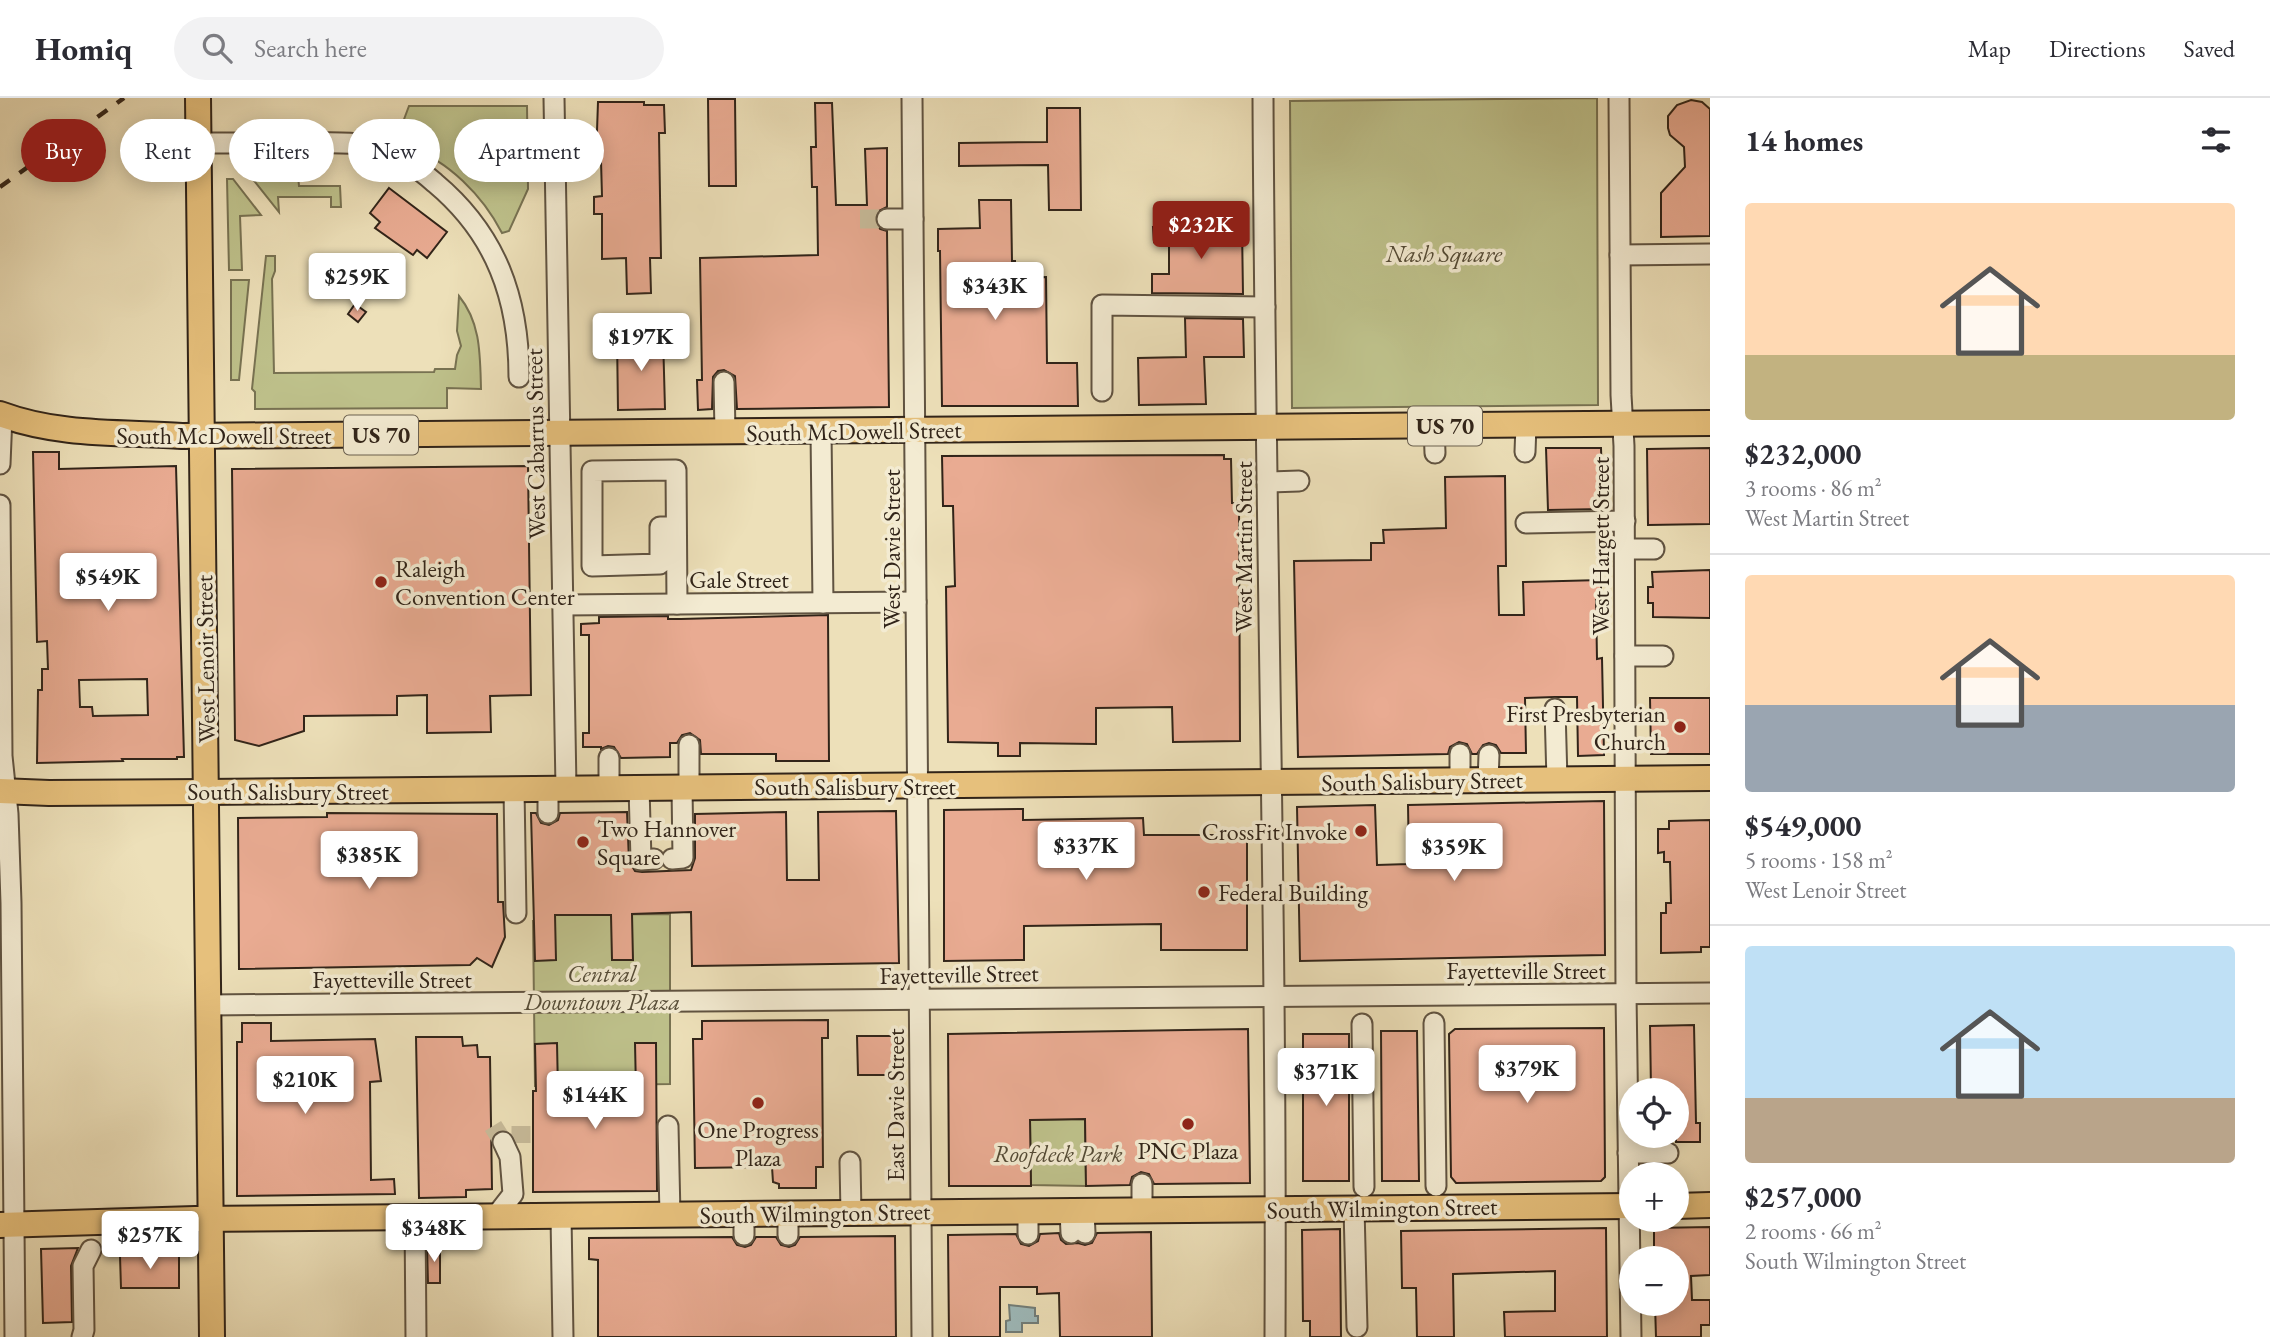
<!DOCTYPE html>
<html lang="en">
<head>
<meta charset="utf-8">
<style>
	:root { --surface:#fff; --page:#f2f2f3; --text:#2b2b33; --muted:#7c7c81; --line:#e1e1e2; --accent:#8f2418 }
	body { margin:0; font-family:"EB Garamond",serif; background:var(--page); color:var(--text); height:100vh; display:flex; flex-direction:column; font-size:26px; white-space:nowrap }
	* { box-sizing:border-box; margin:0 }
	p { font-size:23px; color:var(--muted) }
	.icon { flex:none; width:38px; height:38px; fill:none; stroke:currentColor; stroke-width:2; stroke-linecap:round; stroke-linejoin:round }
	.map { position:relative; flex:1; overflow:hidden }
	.panel { display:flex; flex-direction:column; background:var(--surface); width:560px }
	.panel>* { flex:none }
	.banner { position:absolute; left:21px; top:21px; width:665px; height:63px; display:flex; gap:14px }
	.fabs { position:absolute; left:1619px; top:980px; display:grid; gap:14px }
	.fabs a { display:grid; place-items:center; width:70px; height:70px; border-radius:50%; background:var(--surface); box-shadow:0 4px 18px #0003; font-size:35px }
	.price { position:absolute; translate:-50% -60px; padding:0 16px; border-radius:7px; background:#fff; color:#222; font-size:23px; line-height:46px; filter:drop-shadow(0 2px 4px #0008) }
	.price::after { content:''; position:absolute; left:50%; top:42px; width:21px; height:16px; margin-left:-10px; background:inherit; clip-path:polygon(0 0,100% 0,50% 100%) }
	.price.current { background:var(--accent); color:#fff }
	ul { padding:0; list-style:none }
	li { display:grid; align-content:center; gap:14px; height:371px; padding:0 35px }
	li+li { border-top:2px solid var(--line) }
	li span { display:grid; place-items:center; height:217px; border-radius:7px; color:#555 }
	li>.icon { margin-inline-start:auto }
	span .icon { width:126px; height:126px; fill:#fffc; stroke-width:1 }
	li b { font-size:30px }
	h2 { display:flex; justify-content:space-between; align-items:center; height:84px; padding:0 35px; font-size:30px }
	.chip { padding:0 24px; border-radius:32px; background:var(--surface); box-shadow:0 4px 18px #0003; font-size:24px; line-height:63px }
	.chip.current { background:var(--accent); color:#fff }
	header { display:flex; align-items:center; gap:42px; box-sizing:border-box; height:98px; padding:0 35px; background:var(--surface); border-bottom:2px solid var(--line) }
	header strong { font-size:33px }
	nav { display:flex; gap:38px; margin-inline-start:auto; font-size:24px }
	.search { width:490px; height:63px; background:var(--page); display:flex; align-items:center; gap:18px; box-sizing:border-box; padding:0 24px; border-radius:38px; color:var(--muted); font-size:26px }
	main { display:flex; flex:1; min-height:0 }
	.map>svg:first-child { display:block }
</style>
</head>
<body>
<header>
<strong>Homiq</strong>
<div class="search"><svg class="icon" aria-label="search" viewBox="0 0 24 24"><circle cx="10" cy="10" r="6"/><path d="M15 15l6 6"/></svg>Search here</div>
<nav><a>Map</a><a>Directions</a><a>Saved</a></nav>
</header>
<main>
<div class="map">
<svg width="1710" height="1239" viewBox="0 0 1710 1239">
	<rect width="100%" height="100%" fill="#ede0b9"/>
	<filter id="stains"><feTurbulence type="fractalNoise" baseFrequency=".00286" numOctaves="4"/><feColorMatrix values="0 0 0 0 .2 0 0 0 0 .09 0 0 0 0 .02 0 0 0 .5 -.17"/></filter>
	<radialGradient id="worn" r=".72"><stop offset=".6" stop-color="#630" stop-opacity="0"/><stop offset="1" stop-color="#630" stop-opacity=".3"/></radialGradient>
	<g fill="#bec18b" stroke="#787252" stroke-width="2">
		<polygon points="1597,0 1598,307 1292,310 1290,3"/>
		<path d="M 409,8 L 527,8 L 528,91 L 509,133 L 502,135 C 483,98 448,62 408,49 L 403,24 Z"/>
		<polygon points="275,54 298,77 299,88 340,88 341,109 331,109 331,99 278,99 279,114 236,60 247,56"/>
		<polygon points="227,81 233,81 261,117 240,118 242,172 229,172"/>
		<path d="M 266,158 L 275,158 L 275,173 L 272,181 L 274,275 L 434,274 L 435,271 L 455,271 L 457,257 L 461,248 L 457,233 L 459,198 C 481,225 480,257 481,291 L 447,290 L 447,310 L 255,311 L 255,294 L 252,291 Z"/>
		<polygon points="231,182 249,182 239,282 231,282"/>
		<polygon points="670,816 670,986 535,988 533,823 539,823 540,817"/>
		<polygon points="1085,1021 1086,1088 1031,1087 1030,1022"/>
	</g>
	<polygon fill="#9ebabb" stroke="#727e7a" stroke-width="2" points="1009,1207 1035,1210 1035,1218 1038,1218 1038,1225 1022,1225 1022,1234 1006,1234 1006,1223 1010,1222"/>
	<g fill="#e9ab92" stroke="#312419" stroke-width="2" fill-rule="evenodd">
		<polygon points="708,1 735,1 736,88 709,88"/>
		<polygon points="1691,2 1702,4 1710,11 1710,138 1661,139 1661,95 1685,69 1684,49 1670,37 1668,30 1668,18 1677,7"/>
		<polygon points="598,4 644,4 644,7 664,7 665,35 659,35 661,160 650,160 651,195 627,196 626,160 602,161 602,116 594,116 594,99 602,98 601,63 596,62"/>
		<polygon points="815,5 832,5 836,107 867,107 865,51 887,50 887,109 877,114 875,122 880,131 887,133 889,309 737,311 735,278 724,272 718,273 713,279 712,311 698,312 697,282 702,282 700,160 818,157 817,89 812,89 811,49 816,49"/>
		<polygon points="1047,10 1080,10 1081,112 1049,112 1048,67 959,68 959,45 1047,44"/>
		<polygon points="389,90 447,134 427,160 417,152 413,157 375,130 380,124 370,115"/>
		<polygon points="979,102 1011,102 1012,163 1015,163 1015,180 1046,179 1047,265 1077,265 1078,308 942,308 940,153 938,153 938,131 980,130"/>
		<polygon points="1173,128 1173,131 1242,130 1243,196 1152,195 1152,176 1169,176 1169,142 1154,144 1153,129"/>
		<polygon points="355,206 366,214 358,224 348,216"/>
		<polygon points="1185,220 1243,221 1244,259 1204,259 1206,306 1139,307 1138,260 1186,259"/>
		<polygon points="663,238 665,311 618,312 617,239"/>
		<polygon points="1546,350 1601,350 1603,411 1548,412"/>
		<polygon points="1710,350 1710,426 1648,427 1647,351"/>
		<path d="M 33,354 L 59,354 L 59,371 L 176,368 L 184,659 L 177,659 L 177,661 L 122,661 L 123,663 L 37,665 L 38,592 L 42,592 L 42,571 L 48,571 L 47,543 L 37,544 ZM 147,581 L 148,617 L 93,618 L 92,609 L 80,609 L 79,582 Z"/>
		<polygon points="1224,357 1224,361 1231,361 1232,405 1239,405 1240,643 1173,644 1172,609 1096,610 1096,646 1020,645 1020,658 998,658 998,645 948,644 946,489 955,488 953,408 943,408 942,358"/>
		<polygon points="528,368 531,597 490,598 491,634 427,635 427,597 397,598 397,617 304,618 304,633 259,648 235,642 232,371"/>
		<polygon points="1505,378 1506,468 1498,468 1499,517 1524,517 1523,484 1601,482 1601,502 1596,502 1597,561 1602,560 1604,657 1578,658 1577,599 1555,599 1525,600 1526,655 1501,655 1496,647 1489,645 1483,647 1477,656 1472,656 1467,646 1459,644 1450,649 1448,656 1298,659 1294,463 1371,462 1371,445 1384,445 1383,432 1446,430 1445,379"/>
		<polygon points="1710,472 1710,520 1653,519 1653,505 1648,505 1648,489 1653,489 1652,474"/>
		<polygon points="828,517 829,663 776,663 776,656 701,656 700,642 690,635 682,637 677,645 670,645 670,659 621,660 614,649 608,648 601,651 601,649 583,649 583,635 589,635 589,537 581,537 581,526 599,525 599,519 668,518 668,521 681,521"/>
		<polygon points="1650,600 1710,600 1710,656 1651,656"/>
		<polygon points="1604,703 1605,857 1300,863 1297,709 1375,707 1377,767 1409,766 1408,707"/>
		<polygon points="1023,711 1023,722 1143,720 1144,737 1247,737 1247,852 1161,852 1161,826 1024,828 1024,862 944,863 944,712"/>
		<polygon points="896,713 899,865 692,868 691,814 632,816 633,862 612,862 611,817 555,817 556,862 535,863 531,715 536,715 541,725 549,727 558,722 560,715 627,714 629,763 635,773 642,774 691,772 695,760 695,716 786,714 787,782 819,782 818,714"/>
		<polygon points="327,715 497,716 498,804 503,804 505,839 492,869 477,860 470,867 239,871 238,720 327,719"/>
		<polygon points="1710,722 1710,849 1701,849 1701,854 1661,855 1661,815 1666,815 1666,805 1671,805 1670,764 1664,764 1664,754 1658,755 1658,731 1669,731 1669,723"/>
		<polygon points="828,922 828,940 822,940 823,1069 816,1069 816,1090 779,1090 779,1086 773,1084 772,1069 695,1070 693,941 702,941 702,923"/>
		<polygon points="242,925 271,925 271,943 375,941 381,983 370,984 371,1082 394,1081 395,1096 237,1098 237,944 242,944"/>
		<polygon points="1694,927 1696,1025 1700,1025 1700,1044 1676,1044 1676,992 1651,991 1650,928"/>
		<polygon points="1604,930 1605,1079 1601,1083 1456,1085 1451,1079 1449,936 1455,931"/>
		<polygon points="1248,931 1250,1085 1154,1086 1149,1076 1141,1074 1132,1079 1130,1087 1086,1088 1085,1021 1030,1022 1031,1088 949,1088 948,936"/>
		<polygon points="1381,933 1417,933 1419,1083 1382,1083"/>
		<rect x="1303" y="936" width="46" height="147"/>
		<polygon points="857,938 896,938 897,977 858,977"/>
		<polygon points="416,939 462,939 463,948 477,947 478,959 490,959 492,1091 466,1092 466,1099 419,1100"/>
		<polygon points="557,945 558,993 636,992 635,945 656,945 657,1093 533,1094 533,993 536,993 535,946"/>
		<polygon points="1710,1129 1710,1177 1691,1178 1692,1202 1710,1202 1710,1227 1701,1227 1701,1239 1656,1239 1655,1206 1676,1206 1676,1160 1654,1160 1654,1130"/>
		<polygon points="1606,1130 1607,1239 1505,1239 1504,1214 1555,1213 1555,1173 1453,1176 1454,1239 1417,1239 1416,1190 1402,1190 1401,1133"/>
		<polygon points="1340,1131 1341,1239 1310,1239 1310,1223 1303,1223 1302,1132"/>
		<polygon points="1151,1134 1152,1239 1060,1239 1059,1195 1037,1196 1037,1189 1000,1189 1000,1239 949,1239 948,1137 1016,1136 1021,1146 1029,1148 1038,1143 1040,1136 1059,1135 1061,1142 1066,1146 1078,1145 1085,1147 1092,1145 1097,1135"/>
		<polygon points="895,1138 896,1239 598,1239 598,1162 589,1161 589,1140 732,1139 737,1147 745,1149 751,1147 756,1139 776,1139 781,1147 789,1149 795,1147 800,1139"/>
		<polygon points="427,1148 440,1148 440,1185 428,1185"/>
		<polygon points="78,1150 71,1168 72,1224 43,1225 41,1151"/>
		<polygon points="144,1156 179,1156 179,1190 121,1190 120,1158"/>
	</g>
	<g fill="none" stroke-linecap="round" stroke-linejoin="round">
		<g stroke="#c7ba99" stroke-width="19" stroke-dasharray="19 10" stroke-linecap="butt">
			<polyline points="860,121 887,121"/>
			<polyline points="493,1028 503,1044"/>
			<polyline points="521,1028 521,1045"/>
		</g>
		<defs>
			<g id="minor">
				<polyline points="554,0 566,690"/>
				<polyline points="912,0 922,1239"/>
				<path d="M 1263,0 C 1265,413 1277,826 1275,1239"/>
				<polyline points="1619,0 1621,297 1624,348 1626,896 1631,1239"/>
				<path d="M 199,45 C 234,45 270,45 306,45 C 331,45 357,43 381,51 C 401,57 419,71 435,85 C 496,136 519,200 519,279"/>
				<polyline points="887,121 913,121"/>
				<polyline points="1620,157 1710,156"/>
				<polyline points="724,284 725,334"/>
				<polyline points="1102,293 1102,207 1265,209"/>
				<polyline points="1434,328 1435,355"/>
				<polyline points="821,333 823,505"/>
				<polyline points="1525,354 1526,327"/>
				<polyline points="0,366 2,317"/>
				<polyline points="1267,384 1299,383"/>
				<polyline points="0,407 2,658 8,716 11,805 15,1239"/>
				<polyline points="1526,425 1625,423"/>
				<polyline points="676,429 660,429 660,466 592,468 592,373 676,372 677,506"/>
				<polyline points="1625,451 1654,451"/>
				<polyline points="563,507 916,504"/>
				<polyline points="1625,558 1663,558"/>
				<polyline points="1555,611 1557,682"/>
				<polyline points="689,647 689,689"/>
				<polyline points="1460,656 1460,683"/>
				<polyline points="1488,683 1489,657"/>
				<polyline points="639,689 641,762 654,761"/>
				<polyline points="609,690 609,660"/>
				<polyline points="514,691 516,815"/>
				<polyline points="548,715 548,691"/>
				<polyline points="672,761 683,760 682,689"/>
				<polyline points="209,907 1710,895"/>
				<polyline points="1434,925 1436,1088"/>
				<polyline points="1362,926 1364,1089"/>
				<polyline points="668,1028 670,1117"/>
				<polyline points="1628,1055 1668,1055"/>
				<polyline points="850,1064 851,1115"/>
				<polyline points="1142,1086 1142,1112"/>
				<polyline points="1354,1110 1357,1229"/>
				<polyline points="1028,1113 1028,1136"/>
				<polyline points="1070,1113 1071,1135"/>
				<polyline points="1084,1113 1085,1135"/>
				<polyline points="744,1116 744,1137"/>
				<polyline points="788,1116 788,1137"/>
				<polyline points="561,1118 563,1239"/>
				<polyline points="415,1119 416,1239"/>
				<polyline points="495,1119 513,1096 510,1059 503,1044"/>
				<polyline points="82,1239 84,1232 83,1168 91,1152"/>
			</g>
			<g id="major">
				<polyline points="198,0 212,1239"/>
				<path d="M 0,316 C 59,338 120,334 182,338 L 1710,325"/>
				<polyline points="0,693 49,695 206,694 1710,680"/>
				<polyline points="1676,1108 1710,1107"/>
				<polyline points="0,1127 195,1121 1631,1108"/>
			</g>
		</defs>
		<use href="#minor" stroke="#605341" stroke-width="23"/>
		<use href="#major" stroke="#312419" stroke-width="28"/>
		<use href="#minor" stroke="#f3ebd2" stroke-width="19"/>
		<use href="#major" stroke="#e6c07c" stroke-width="24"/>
		<polyline stroke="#312419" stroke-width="4.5" stroke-dasharray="12 12" stroke-linecap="butt" points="0,89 124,0"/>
	</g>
	<g fill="#8f2418" stroke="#f3ebd2" stroke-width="2.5">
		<circle cx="381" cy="484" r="7"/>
		<circle cx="1680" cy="629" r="7"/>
		<circle cx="1361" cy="733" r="7"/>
		<circle cx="583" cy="744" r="7"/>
		<circle cx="1204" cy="794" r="7"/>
		<circle cx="758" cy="1005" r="7"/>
		<circle cx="1188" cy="1026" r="7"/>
	</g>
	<g text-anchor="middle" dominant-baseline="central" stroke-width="7" stroke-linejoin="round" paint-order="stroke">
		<g fill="#f3ebd2" stroke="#6b6050" stroke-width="2">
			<rect x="1408" y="308.5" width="74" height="39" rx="5"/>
			<rect x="344" y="317.5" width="74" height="39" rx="5"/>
		</g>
		<g font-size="23" font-weight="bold" fill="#312419">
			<text x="1445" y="328">US 70</text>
			<text x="381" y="337">US 70</text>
		</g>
		<g font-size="24" font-style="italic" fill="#544b36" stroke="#f3ebd2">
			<text x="1444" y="155">Nash Square</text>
			<text x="602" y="875">Central<tspan x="602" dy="28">Downtown Plaza</tspan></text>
			<text x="1058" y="1055">Roofdeck Park</text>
		</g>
		<g font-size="24" fill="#312419" stroke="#f3ebd2">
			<text transform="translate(854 333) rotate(-1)">South McDowell Street</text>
			<text x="224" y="337">South McDowell Street</text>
			<text transform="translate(535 346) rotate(-91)">West Cabarrus Street</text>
			<text transform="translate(1600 448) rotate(-90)">West Hargett Street</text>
			<text transform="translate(1243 449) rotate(-90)">West Martin Street</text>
			<text transform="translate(891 451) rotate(-90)">West Davie Street</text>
			<text x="739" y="481">Gale Street</text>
			<text transform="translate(205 561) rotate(-91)">West Lenoir Street</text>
			<text transform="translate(1422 683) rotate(-1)">South Salisbury Street</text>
			<text x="855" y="688">South Salisbury Street</text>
			<text x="288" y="693">South Salisbury Street</text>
			<text x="1526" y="872">Fayetteville Street</text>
			<text transform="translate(959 876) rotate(-1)">Fayetteville Street</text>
			<text x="392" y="881">Fayetteville Street</text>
			<text transform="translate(895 1007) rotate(-90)">East Davie Street</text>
			<text transform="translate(1382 1110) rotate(-1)">South Wilmington Street</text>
			<text transform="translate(815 1115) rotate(-1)">South Wilmington Street</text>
		</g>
		<g font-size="24" fill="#312419" stroke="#f3ebd2" text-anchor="start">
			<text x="395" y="470">Raleigh<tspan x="395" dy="28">Convention Center</tspan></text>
			<text x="1666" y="615" text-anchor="end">First Presbyterian<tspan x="1666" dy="28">Church</tspan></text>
			<text x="597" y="730">Two Hannover<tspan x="597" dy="28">Square</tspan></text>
			<text x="1347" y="733" text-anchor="end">CrossFit Invoke</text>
			<text x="1218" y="794">Federal Building</text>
			<text x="758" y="1031" text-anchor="middle">One Progress<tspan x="758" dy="28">Plaza</tspan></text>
			<text x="1188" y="1052" text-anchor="middle">PNC Plaza</text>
		</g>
	</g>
	<rect width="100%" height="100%" filter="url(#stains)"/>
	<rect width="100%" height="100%" fill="url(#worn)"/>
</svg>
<div class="fabs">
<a><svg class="icon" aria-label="locate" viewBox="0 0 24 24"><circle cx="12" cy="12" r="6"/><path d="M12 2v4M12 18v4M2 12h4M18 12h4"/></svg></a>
<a>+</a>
<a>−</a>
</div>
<b class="price current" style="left:1201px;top:163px">$232K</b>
<b class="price" style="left:357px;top:215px">$259K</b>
<b class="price" style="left:995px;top:224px">$343K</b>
<b class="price" style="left:641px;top:275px">$197K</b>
<b class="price" style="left:108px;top:515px">$549K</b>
<b class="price" style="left:1086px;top:784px">$337K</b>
<b class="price" style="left:1454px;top:785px">$359K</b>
<b class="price" style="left:369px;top:793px">$385K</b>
<b class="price" style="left:1527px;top:1007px">$379K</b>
<b class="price" style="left:1326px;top:1010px">$371K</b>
<b class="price" style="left:305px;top:1018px">$210K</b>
<b class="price" style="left:595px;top:1033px">$144K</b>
<b class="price" style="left:434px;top:1166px">$348K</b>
<b class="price" style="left:150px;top:1173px">$257K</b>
<div class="banner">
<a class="chip current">Buy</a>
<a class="chip">Rent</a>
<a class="chip">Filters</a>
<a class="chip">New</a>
<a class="chip">Apartment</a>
</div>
</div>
<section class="panel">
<h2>14 homes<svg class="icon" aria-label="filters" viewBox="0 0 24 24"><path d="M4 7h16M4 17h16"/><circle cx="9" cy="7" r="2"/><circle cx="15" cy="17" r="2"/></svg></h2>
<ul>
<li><span style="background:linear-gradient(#ffd9b3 70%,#c2b280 0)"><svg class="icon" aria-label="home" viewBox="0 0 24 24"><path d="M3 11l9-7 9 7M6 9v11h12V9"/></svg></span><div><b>$232,000</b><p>3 rooms · 86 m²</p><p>West Martin Street</p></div></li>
<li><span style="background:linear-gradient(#ffd9b3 60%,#9aa5b1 0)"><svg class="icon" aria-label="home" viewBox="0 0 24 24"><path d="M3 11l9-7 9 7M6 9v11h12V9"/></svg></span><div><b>$549,000</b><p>5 rooms · 158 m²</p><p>West Lenoir Street</p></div></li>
<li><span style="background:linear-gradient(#bfe0f5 70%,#b9a48a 0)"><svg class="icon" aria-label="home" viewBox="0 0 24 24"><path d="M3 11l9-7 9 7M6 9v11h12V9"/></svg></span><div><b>$257,000</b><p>2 rooms · 66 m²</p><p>South Wilmington Street</p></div></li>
</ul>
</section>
</main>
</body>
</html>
